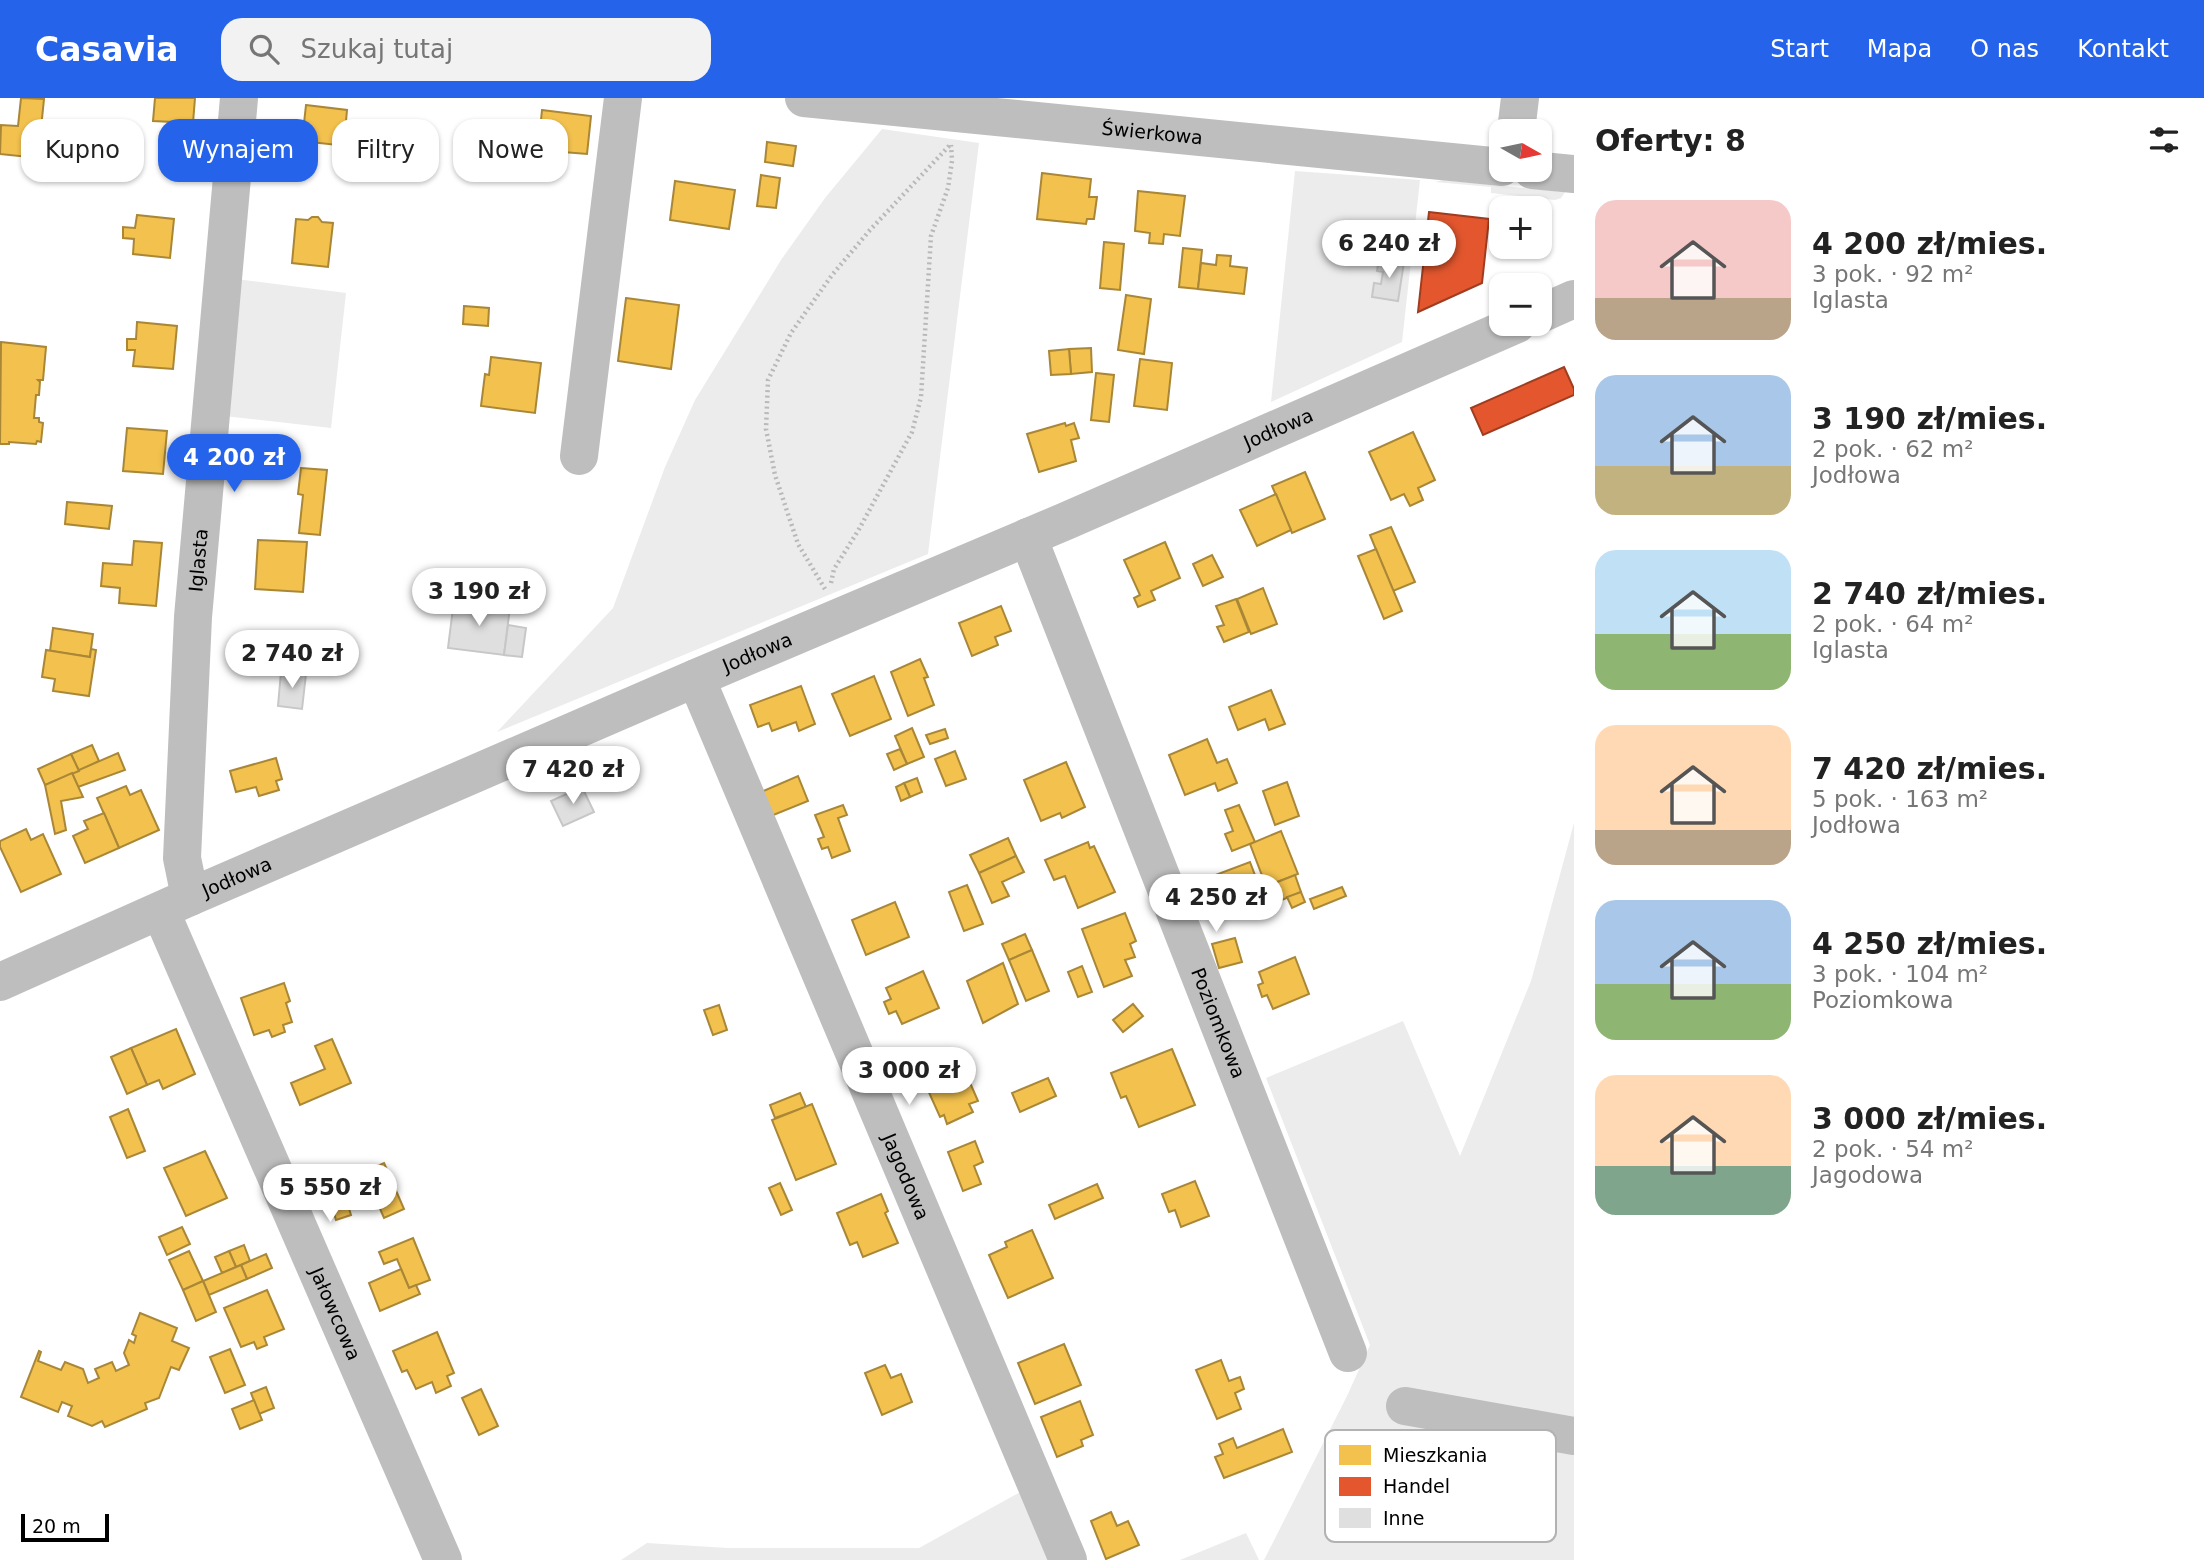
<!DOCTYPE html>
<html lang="pl">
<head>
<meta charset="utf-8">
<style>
	:root { --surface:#fff; --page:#f2f2f2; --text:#222; --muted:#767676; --accent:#2563eb }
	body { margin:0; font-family:"DejaVu Sans",sans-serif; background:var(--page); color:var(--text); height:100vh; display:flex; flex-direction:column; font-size:26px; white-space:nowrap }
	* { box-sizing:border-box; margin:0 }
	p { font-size:23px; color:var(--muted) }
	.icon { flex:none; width:38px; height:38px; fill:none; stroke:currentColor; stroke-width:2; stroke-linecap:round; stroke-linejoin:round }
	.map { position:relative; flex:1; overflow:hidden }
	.details { display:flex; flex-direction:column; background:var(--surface); width:630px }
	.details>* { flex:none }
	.guide { position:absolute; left:21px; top:21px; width:665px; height:63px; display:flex; gap:14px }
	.needle { width:46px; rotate:99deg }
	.buttons { position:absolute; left:1489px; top:21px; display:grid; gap:14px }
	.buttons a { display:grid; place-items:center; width:63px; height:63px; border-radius:14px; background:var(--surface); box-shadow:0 2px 5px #0004; font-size:35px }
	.scale { position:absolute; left:21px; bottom:18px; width:88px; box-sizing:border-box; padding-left:7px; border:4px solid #000; border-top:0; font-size:19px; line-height:24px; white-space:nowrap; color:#000; -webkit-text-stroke:5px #fff; paint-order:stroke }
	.price { position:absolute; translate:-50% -60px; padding:0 16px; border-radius:24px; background:#fff; color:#222; font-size:23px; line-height:46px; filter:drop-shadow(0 2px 4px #0008) }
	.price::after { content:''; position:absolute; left:50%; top:42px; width:21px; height:16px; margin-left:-10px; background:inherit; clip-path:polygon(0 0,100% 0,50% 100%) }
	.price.on { background:var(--accent); color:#fff }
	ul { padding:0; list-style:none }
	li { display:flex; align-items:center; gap:21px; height:175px; padding:0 21px }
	li span { display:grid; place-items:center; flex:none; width:196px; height:140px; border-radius:21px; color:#555 }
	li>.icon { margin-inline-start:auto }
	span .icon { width:84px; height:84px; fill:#fffc; stroke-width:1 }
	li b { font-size:30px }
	h2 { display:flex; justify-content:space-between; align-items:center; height:84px; padding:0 21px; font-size:30px }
	.chip { padding:0 24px; border-radius:21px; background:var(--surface); box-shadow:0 2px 5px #0004; font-size:24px; line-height:63px }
	.chip.on { background:var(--accent); color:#fff }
	header { display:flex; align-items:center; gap:42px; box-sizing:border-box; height:98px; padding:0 35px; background:var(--accent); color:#fff }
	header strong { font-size:33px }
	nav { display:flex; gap:38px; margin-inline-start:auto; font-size:24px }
	.search { width:490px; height:63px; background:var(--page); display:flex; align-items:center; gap:18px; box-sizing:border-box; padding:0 24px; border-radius:21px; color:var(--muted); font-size:26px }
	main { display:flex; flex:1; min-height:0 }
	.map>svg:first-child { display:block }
</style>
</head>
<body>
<header>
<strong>Casavia</strong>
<div class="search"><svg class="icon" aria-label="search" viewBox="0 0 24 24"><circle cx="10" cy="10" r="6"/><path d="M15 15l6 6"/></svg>Szukaj tutaj</div>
<nav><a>Start</a><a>Mapa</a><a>O nas</a><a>Kontakt</a></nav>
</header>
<main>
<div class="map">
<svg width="1574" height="1462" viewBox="0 0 1574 1462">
	<rect width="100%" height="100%" fill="#fff"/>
	<g fill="#ececec">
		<polygon points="882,31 979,45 928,456 497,634 613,510 665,369 695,302 781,162 825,100"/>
		<polygon points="1295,73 1420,82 1402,244 1271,304"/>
		<polygon points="1443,82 1565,94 1561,100 1555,102 1491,95 1491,89 1435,84"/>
		<polygon points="236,181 346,195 331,330 224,318"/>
		<polygon points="1574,725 1574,1462 1264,1462 1347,1298 1370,1247 1266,980 1403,923 1460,1058 1531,883"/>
		<polygon points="1024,1392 1055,1462 621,1462 647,1445 728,1450 919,1450"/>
		<polygon points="1246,1435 1259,1462 1180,1462"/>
	</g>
	<g fill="#f2c14e" stroke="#a98737" stroke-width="2">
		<polygon points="21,0 44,1 38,60 0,56 1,27 18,28"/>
		<polygon points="155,0 195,0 193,25 153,23"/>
		<polygon points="306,7 347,12 344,45 337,44 337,47 302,43"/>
		<polygon points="542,12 591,18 587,56 538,52"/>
		<polygon points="474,44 503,47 500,69 472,66"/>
		<polygon points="767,44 796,48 793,68 765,64"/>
		<polygon points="248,48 290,53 289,69 279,68 279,73 246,70"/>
		<polygon points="507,53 538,56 536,74 505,71"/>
		<polygon points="1042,75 1091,81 1089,99 1097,99 1094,121 1087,121 1086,126 1037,121"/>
		<polygon points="761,77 780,80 776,110 757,108"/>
		<polygon points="675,83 735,92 729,131 670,122"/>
		<polygon points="1138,93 1185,98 1180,138 1164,136 1163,146 1149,145 1150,135 1135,133"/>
		<polygon points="137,117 174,121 170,160 133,156 134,141 123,140 123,129 135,130"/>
		<polygon points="312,119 318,119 322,124 333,125 328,169 292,165 296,121 308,122"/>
		<polygon points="1104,144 1124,146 1120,192 1100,190"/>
		<polygon points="1183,150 1202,152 1198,191 1179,189"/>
		<polygon points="1217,157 1231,158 1230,168 1247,170 1244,196 1198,191 1201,165 1216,167"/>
		<polygon points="1126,197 1151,201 1144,256 1118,252"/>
		<polygon points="626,200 679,207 671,271 618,263"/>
		<polygon points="464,208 489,210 488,228 463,226"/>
		<polygon points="137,224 177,228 173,271 133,268 135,252 127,252 127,241 136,241"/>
		<polygon points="1,244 46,249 43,282 38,282 40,284 39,297 36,297 34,320 39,320 39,324 43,325 41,344 37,343 36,346 9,344 9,346 0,346"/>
		<polygon points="1091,250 1092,274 1071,276 1069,251"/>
		<polygon points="1069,251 1071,276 1051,277 1049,253"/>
		<polygon points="491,259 541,265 535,315 481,308 485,276 489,277"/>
		<polygon points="1140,261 1172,265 1167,312 1134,308"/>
		<polygon points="1096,275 1114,277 1109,324 1091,322"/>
		<polygon points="1065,325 1066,328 1074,325 1079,340 1071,342 1076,363 1039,374 1027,336"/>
		<polygon points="127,330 167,333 163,376 123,373"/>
		<polygon points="1413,334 1435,382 1418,390 1423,402 1410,408 1404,396 1391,402 1369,354"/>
		<polygon points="301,370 327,372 320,437 299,435 303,397 298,396"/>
		<polygon points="1305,374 1325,421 1292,435 1272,388"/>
		<polygon points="1276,396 1291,432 1257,448 1240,412"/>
		<polygon points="67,404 112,408 109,431 65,426"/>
		<polygon points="1391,429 1415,484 1393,493 1370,437"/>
		<polygon points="258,442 307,444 303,494 255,491"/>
		<polygon points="134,443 162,445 156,508 119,505 120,490 101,488 103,465 132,467"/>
		<polygon points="1165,444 1180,480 1151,493 1155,502 1138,509 1134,500 1140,497 1124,462"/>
		<polygon points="1376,451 1402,513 1384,521 1358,458"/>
		<polygon points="1212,457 1223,479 1203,488 1193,466"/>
		<polygon points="1263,490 1277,526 1251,536 1237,501"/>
		<polygon points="1236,501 1249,534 1224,544 1217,529 1224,527 1216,508"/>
		<polygon points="1001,508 1011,533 995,539 998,547 972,558 959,525"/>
		<polygon points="53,530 93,536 90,559 50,553"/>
		<polygon points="91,551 96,552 89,598 53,593 55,581 42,579 46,552 90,559"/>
		<polygon points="920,561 928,579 924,580 934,607 908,618 891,574"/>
		<polygon points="874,578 891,621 850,638 832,596"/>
		<polygon points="801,588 815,626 799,633 796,624 772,633 769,625 758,629 750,607"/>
		<polygon points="1271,592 1285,626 1269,632 1265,621 1238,632 1229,609"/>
		<polygon points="912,630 924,659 907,666 895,638"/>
		<polygon points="945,631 948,640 930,646 926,637"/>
		<polygon points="1207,641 1217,665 1227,661 1237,685 1218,693 1215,685 1185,697 1169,657"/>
		<polygon points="92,647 99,663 79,673 71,656"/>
		<polygon points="900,651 907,666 894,672 887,656"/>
		<polygon points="955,653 966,681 946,688 935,661"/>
		<polygon points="118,655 125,672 78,689 72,675"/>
		<polygon points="71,656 79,673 45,687 38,671"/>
		<polygon points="276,660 282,681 276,683 279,692 259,698 256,689 236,694 230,673"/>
		<polygon points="1066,664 1085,709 1062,720 1060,715 1041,723 1024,682"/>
		<polygon points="72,675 83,699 61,703 66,732 55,736 45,687"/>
		<polygon points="798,678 808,703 771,718 761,694"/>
		<polygon points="917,680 922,694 910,699 904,685"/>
		<polygon points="1287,684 1299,718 1275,727 1263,693"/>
		<polygon points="904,685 910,699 901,703 896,689"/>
		<polygon points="126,688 130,697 141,692 159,732 119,750 97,700"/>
		<polygon points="843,707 847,717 838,720 850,753 832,760 828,749 822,751 818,741 824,739 815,717"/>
		<polygon points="1239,707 1255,744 1232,753 1225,736 1233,733 1225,712"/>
		<polygon points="104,715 119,750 85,765 73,738 88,731 84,723"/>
		<polygon points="26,731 31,742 43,736 61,776 21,794 0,749 0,743"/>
		<polygon points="1281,733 1298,776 1266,788 1250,746"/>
		<polygon points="1008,740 1016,758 979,775 970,757"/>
		<polygon points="1088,744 1090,750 1094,748 1115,794 1078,810 1065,778 1054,782 1045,762"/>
		<polygon points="1016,758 1024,774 1002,784 1009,798 992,805 979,775"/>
		<polygon points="1250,764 1264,801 1225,816 1210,779"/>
		<polygon points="1295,777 1301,794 1282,802 1275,785"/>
		<polygon points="967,787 983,826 964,833 949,794"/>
		<polygon points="1214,787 1223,813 1201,821 1192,796"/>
		<polygon points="1342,789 1346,798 1314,811 1310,801"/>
		<polygon points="1301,794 1305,804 1292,810 1287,799"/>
		<polygon points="895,804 909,839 866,857 852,822"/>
		<polygon points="1125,815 1136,843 1130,846 1135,859 1125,862 1132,878 1104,889 1082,831"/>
		<polygon points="1025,836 1032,852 1009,862 1002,846"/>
		<polygon points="1235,840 1242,864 1219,870 1212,846"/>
		<polygon points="1032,852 1049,893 1026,903 1009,862"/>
		<polygon points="1295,859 1309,896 1273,911 1267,897 1262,899 1258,887 1263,885 1259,874"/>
		<polygon points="1003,865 1018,906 983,925 967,883"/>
		<polygon points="1082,868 1092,894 1078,899 1068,874"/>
		<polygon points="923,873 939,910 902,926 896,913 889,916 884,904 891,901 886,890"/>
		<polygon points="284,885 290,903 286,905 292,924 283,927 285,934 272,939 269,932 254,937 241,900"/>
		<polygon points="1133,906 1143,918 1123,934 1113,922"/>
		<polygon points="719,907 727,932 713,937 704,912"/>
		<polygon points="176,931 195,976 163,991 159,982 147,987 131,950"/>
		<polygon points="332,941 351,985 300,1007 291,985 325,971 315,948"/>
		<polygon points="131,950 147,987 127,996 111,959"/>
		<polygon points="1172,951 1195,1007 1139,1029 1126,998 1121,1000 1111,975"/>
		<polygon points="960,962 978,1003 969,1006 973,1014 947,1026 944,1017 940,1019 922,979"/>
		<polygon points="1048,980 1056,998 1020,1014 1012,995"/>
		<polygon points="800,995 806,1009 775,1020 770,1007"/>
		<polygon points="812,1006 836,1066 796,1082 772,1022"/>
		<polygon points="128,1011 145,1053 127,1060 110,1019"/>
		<polygon points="975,1043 983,1064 974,1068 981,1086 963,1093 948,1054"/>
		<polygon points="205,1053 227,1100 186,1118 164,1070"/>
		<polygon points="384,1065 404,1111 384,1120 364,1074"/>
		<polygon points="1195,1083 1209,1118 1181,1129 1175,1112 1169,1114 1162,1096"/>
		<polygon points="780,1085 792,1112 781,1117 769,1090"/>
		<polygon points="1097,1086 1103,1100 1055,1121 1049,1107"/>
		<polygon points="344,1094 351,1117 336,1122 329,1099"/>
		<polygon points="881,1096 888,1113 885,1115 898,1145 863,1159 857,1144 850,1147 837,1115"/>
		<polygon points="182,1129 190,1146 167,1157 159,1139"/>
		<polygon points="1032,1132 1053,1180 1008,1200 989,1157 1007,1149 1005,1144"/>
		<polygon points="413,1140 430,1182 409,1190 397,1161 384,1166 379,1154"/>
		<polygon points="244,1147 250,1163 236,1169 229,1153"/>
		<polygon points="189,1153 203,1183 183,1192 169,1162"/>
		<polygon points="229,1153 236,1169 222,1175 215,1159"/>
		<polygon points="266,1156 272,1170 247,1181 241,1167"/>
		<polygon points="241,1167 247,1181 209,1197 203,1183"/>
		<polygon points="401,1171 409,1190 416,1187 420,1196 380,1213 369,1185"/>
		<polygon points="203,1183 216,1214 196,1223 183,1192"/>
		<polygon points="267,1192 284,1231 264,1239 267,1247 257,1251 254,1244 241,1249 224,1210"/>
		<polygon points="140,1215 177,1230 172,1243 189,1250 179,1272 171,1269 159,1300 145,1305 147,1311 105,1329 102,1323 92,1328 68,1318 72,1308 62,1304 58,1314 21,1299 39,1253 41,1254 38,1263 61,1272 65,1264 83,1271 88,1285 99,1280 95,1271 112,1264 116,1273 129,1267 124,1255 129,1242 134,1245 136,1238 132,1236"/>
		<polygon points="437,1234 454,1275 447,1278 451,1288 436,1295 432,1284 416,1291 407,1272 402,1274 393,1253"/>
		<polygon points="1064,1246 1081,1287 1035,1306 1018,1265"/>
		<polygon points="230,1251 245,1287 225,1295 210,1259"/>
		<polygon points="1221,1262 1229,1283 1240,1279 1244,1291 1235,1295 1241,1311 1217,1321 1196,1272"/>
		<polygon points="885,1267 891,1280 901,1276 912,1304 882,1317 865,1275"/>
		<polygon points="266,1289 274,1310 259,1316 251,1295"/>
		<polygon points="481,1291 498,1328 479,1337 462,1300"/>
		<polygon points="254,1302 262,1322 240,1331 232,1311"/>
		<polygon points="1080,1303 1093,1337 1081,1342 1083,1348 1057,1359 1041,1319"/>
		<polygon points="1283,1331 1292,1354 1224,1380 1215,1359 1223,1356 1219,1346 1233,1340 1237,1350"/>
		<polygon points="1111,1414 1117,1428 1128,1423 1139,1447 1106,1461 1091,1423"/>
	</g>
	<g fill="#e4572e" stroke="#a03d20" stroke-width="2">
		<polygon points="1429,114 1489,121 1482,185 1418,214"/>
		<polygon points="1564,269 1574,291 1574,297 1483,337 1471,310"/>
	</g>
	<g fill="#dfdfdf" stroke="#c7c7c7" stroke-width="2">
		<polygon points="1379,160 1404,164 1398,203 1372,199 1374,185 1381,186 1383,174 1377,173"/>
		<polygon points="454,502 510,509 504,557 448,550"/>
		<polygon points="508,527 526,530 522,559 504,557"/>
		<polygon points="281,574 306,576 302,611 278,608"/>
		<polygon points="582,689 594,714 563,728 551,703"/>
	</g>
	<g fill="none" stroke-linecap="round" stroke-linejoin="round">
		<g stroke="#b9b9b9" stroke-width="4.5" stroke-dasharray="2 3.5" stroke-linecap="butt">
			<polyline points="831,485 834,471 858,433 912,334 921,299 931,138 948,90 952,63 951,47"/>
			<polyline points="825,491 798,446 775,377 766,331 768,282 791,235 832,177 870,132 950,47"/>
		</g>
		<g stroke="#bebebe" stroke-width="38">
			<path id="s1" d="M 804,0 L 1502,69"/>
			<polyline points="1516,33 1520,0"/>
			<polyline points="1532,72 1574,76"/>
			<polyline points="1540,216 1574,201"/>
			<polyline points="579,358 623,0"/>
			<path id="s2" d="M 1028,439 L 1348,1255"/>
			<path id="s3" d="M 696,580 L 1068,1462"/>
			<path id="s4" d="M 190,799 L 182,760 L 193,519 L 239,0"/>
			<path id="s5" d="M 161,814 L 443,1462"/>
			<path id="s6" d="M 0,884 L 190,799 L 696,580 L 1066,423 L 1517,226"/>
			<polyline points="1405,1308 1574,1338"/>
		</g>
	</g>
	<g text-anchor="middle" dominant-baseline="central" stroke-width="7" stroke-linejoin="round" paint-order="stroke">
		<g font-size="19" fill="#000" stroke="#fff">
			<text stroke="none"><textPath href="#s1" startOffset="350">Świerkowa</textPath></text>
			<text stroke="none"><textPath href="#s6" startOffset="1393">Jodłowa</textPath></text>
			<text stroke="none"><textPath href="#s4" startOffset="338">Iglasta</textPath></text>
			<text stroke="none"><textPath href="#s6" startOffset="826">Jodłowa</textPath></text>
			<text stroke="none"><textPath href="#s6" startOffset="259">Jodłowa</textPath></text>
			<text stroke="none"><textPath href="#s2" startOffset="522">Poziomkowa</textPath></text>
			<text stroke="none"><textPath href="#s3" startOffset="541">Jagodowa</textPath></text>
			<text stroke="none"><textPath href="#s5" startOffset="438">Jałowcowa</textPath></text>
		</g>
	</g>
	<rect x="1325" y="1332" width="231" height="112" rx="10" fill="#fff" stroke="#b2b2b2" stroke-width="2"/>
	<rect x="1339" y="1347" width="32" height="20" fill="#f2c14e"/>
	<rect x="1339" y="1379" width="32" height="19" fill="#e4572e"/>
	<rect x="1339" y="1410" width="32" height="20" fill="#dfdfdf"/>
	<g font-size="19" fill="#000">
		<text x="1383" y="1364">Mieszkania</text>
		<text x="1383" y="1395">Handel</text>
		<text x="1383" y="1427">Inne</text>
	</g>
</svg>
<div class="buttons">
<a><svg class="needle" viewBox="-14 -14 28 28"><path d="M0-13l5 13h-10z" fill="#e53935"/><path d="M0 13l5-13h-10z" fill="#767676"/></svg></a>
<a>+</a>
<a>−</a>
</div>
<div class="scale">20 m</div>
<b class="price" style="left:1389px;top:182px">6 240 zł</b>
<b class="price on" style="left:234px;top:396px">4 200 zł</b>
<b class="price" style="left:479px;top:530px">3 190 zł</b>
<b class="price" style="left:292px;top:592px">2 740 zł</b>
<b class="price" style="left:573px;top:708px">7 420 zł</b>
<b class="price" style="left:1216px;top:836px">4 250 zł</b>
<b class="price" style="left:909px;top:1009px">3 000 zł</b>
<b class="price" style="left:330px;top:1126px">5 550 zł</b>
<div class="guide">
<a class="chip">Kupno</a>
<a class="chip on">Wynajem</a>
<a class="chip">Filtry</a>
<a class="chip">Nowe</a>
</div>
</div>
<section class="details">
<h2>Oferty: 8<svg class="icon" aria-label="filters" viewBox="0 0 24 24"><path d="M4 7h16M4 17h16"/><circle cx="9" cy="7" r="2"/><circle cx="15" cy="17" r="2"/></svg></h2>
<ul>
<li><span style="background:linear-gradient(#f6c9c9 70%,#b9a48a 0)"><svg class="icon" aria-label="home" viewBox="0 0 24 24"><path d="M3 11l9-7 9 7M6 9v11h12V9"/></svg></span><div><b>4 200 zł/mies.</b><p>3 pok. · 92 m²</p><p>Iglasta</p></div></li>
<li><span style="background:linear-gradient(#a9c7e8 65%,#c2b280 0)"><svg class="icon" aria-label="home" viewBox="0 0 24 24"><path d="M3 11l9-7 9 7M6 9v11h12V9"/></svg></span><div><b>3 190 zł/mies.</b><p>2 pok. · 62 m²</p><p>Jodłowa</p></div></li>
<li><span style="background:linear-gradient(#bfe0f5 60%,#8fb573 0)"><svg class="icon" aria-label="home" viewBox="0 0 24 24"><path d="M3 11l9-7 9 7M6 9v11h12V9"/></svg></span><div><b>2 740 zł/mies.</b><p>2 pok. · 64 m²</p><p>Iglasta</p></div></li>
<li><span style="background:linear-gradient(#ffd9b3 75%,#b9a48a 0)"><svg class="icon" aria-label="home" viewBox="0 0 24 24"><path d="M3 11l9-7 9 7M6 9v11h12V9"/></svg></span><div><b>7 420 zł/mies.</b><p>5 pok. · 163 m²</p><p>Jodłowa</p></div></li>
<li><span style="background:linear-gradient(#a9c7e8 60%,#8fb573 0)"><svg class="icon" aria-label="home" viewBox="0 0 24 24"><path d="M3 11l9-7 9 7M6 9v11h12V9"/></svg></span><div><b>4 250 zł/mies.</b><p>3 pok. · 104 m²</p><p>Poziomkowa</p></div></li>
<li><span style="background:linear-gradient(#ffd9b3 65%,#7fa58c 0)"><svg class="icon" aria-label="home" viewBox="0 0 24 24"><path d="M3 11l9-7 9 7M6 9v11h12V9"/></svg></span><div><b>3 000 zł/mies.</b><p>2 pok. · 54 m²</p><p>Jagodowa</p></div></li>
</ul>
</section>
</main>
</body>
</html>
